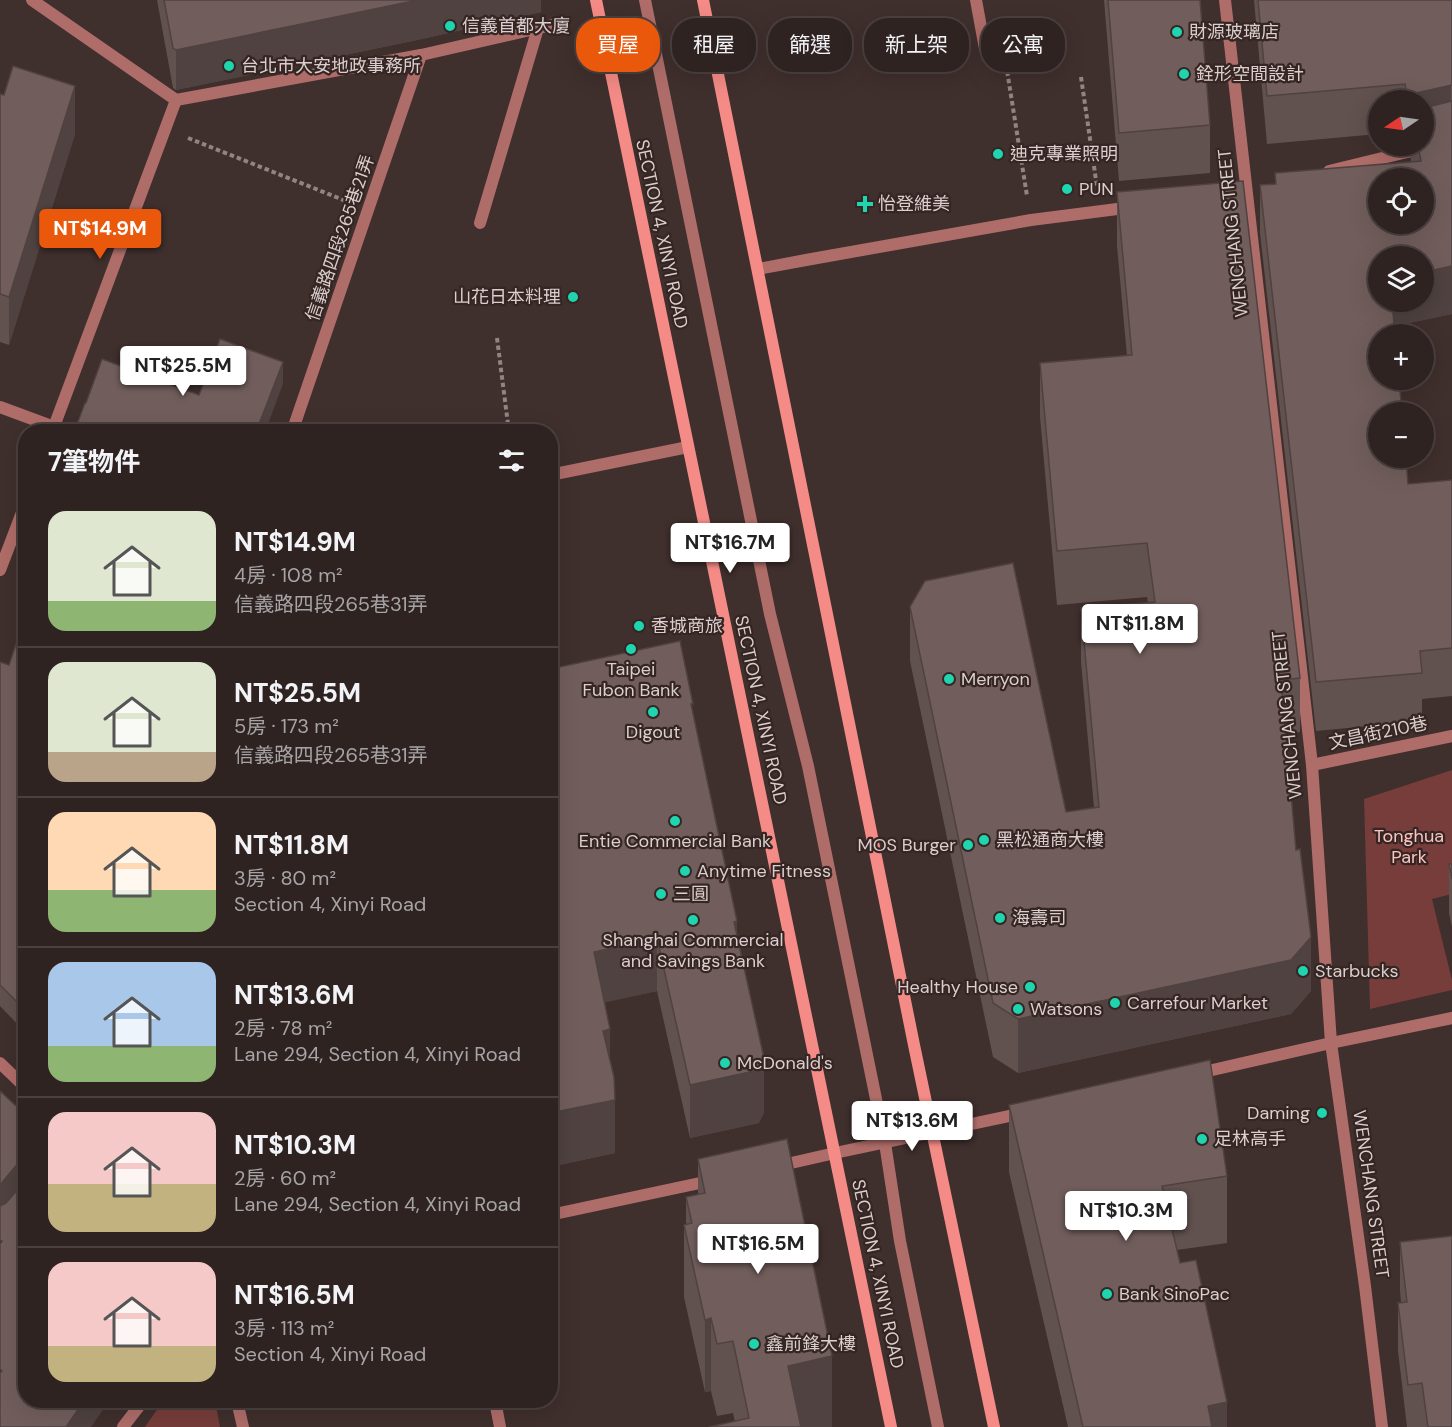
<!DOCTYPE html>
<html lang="zh-TW">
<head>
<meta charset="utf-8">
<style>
	:root { --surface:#2f2322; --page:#3b2f2f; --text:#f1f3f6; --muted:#a7a4a5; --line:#4a4040; --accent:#ea580c }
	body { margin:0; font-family:"DM Sans","Noto Sans TC",sans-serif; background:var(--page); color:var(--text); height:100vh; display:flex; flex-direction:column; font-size:22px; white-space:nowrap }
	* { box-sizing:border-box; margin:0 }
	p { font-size:20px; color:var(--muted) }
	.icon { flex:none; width:33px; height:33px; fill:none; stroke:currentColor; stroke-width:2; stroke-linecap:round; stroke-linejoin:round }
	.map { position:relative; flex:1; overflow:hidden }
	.side { position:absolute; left:18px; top:424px; width:540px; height:984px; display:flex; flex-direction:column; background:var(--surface); border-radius:24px; box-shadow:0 6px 24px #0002,0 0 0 2px var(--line) }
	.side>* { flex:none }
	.hud { position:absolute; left:576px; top:18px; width:570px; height:54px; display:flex; gap:12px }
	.needle { width:39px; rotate:257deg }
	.fabs { position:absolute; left:1368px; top:90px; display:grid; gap:12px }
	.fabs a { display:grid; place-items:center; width:66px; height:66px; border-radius:50%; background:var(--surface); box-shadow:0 6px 24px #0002,0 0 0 2px var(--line); font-size:30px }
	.price { position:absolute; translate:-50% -51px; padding:0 14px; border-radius:6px; background:#fff; color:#222; font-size:20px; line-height:39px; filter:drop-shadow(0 2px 3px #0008) }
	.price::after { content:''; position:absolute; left:50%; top:36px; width:18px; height:14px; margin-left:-9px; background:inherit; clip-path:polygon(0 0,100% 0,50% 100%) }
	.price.selected { background:var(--accent); color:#fff }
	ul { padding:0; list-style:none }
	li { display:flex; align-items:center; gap:18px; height:150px; padding:0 30px }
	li+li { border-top:2px solid var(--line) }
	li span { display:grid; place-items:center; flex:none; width:168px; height:120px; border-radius:18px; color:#555 }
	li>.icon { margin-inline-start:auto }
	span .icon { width:72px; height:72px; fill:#fffc; stroke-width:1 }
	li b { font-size:26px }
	h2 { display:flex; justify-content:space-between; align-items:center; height:72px; padding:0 30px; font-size:26px }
	.pill { padding:0 21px; border-radius:24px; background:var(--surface); box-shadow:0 6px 24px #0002,0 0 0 2px var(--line); font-size:21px; line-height:54px }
	.pill.selected { background:var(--accent); color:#fff }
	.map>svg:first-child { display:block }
</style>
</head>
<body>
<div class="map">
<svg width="1452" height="1427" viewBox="0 0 1452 1427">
	<rect width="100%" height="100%" fill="#3f2f2d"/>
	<g fill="#763d3a">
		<polygon points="1452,770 1452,894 1432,899 1452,980 1452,990 1370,1009 1364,799"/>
		<polygon points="163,1401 215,1401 220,1427 145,1427"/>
	</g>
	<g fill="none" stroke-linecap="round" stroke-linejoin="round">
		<g stroke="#918482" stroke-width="4" stroke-dasharray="4.5 3" stroke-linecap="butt">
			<polyline points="1006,64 1027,196"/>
			<polyline points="1081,77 1097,187"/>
			<polyline points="188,138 346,201"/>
			<polyline points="497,338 509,432"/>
		</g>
		<g stroke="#af6d69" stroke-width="12">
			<polyline points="645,0 770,614 808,766 885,1143 900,1241 938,1427"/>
			<polyline points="976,0 985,49"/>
			<polyline points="1225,0 1312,765 1331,1043 1365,1286 1382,1427"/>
			<polyline points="176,100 421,55 552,25"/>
			<polyline points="1329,171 1452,141"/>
			<polyline points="480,223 538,28"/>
			<polyline points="758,269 806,260 1031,220 1133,207"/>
			<polyline points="292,432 421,55"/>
			<polyline points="550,475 688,447"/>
			<polyline points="1312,765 1452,736"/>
			<polyline points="237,1401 243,1427"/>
			<polyline points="495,1401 500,1427"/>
			<polyline points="123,1427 143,1401"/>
		</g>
		<g stroke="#af6d69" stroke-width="12">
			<polyline points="32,0 176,100 52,432"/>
			<polyline points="0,407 54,427"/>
			<polyline points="0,570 26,502"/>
			<polyline points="0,1063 26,1088"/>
			<polyline points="778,1166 835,1153"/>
			<polyline points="550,1215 714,1180"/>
		</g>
		<g stroke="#af6d69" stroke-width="12">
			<polyline points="1195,1074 1331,1043 1452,1018"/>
			<polyline points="835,1153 1023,1113"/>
		</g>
		<g stroke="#f58b86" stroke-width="12">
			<polyline points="596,0 891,1427"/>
			<polyline points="703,0 914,1045 994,1427"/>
		</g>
	</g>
	<g fill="#61514f">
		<polygon points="157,0 541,0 541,12 422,39 176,90 173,88"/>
		<polygon points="1104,0 1200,0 1210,125 1210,173 1119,181"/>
		<polygon points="1254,0 1452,0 1452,314 1394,326 1408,484 1452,480 1452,696 1422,699 1422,721 1316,731 1260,233 1260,185 1275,184 1275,173 1411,162 1410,146 1418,146 1424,100 1378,100 1378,134 1267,144"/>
		<polygon points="0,94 75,134 9,345 0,342"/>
		<polygon points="1117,192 1300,678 1300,732 1286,733 1296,850 1311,991 1291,1014 1018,1073 993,1057 910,661 910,607 1066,812 1094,808 1081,662 1081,608 1148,603 1147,597 1057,605 1040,417 1040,363 1127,356 1117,246"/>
		<polygon points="26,614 26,1033 0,1006 0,662 9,665"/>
		<polygon points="693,713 737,938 764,1112 759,1123 690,1138 657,991 604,1002 610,1061 615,1153 550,1167"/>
		<polygon points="1449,864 1452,864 1452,927 1449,913"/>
		<polygon points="1009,1105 1227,1176 1227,1243 1177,1250 1227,1427 1068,1427 1009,1172"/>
		<polygon points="698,1159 832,1427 735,1422 733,1413 717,1416 711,1391 705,1392 684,1297 684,1225 686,1224 686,1197 698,1195"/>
		<polygon points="1400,1242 1452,1427 1407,1427 1398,1351 1398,1303 1401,1303 1400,1290"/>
	</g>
	<g fill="#4f4240">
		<polygon points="418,0 541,0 541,12 422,39 176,90 176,50"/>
		<polygon points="1451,85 1451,133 1424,140 1424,100 1407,100 1407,95"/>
		<polygon points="75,86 75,134 9,345 9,297"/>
		<polygon points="1452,266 1452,314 1390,327 1390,302 1424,302 1424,272"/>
		<polygon points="283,362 283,384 265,432 256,432"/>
		<polygon points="737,921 737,974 734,922"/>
		<polygon points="1311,937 1311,991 1291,1014 1018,1073 1018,1019"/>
		<polygon points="657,938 657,991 594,1005 594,952"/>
		<polygon points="610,1029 610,1082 603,1031"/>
		<polygon points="764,1058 764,1112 759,1123 690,1138 690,1085"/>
		<polygon points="615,1100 615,1153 550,1167 550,1113"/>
		<polygon points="26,1159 26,1195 0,1221 0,1185 20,1161"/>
		<polygon points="711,1318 711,1391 705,1392 705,1320"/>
		<polygon points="832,1356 832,1427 788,1427 788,1366"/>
		<polygon points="84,1401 109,1401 91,1427 66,1427"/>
		<polygon points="1227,1402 1227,1427 1208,1427 1208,1406"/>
	</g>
	<g fill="#715e5c" stroke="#4f4240" stroke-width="1.5" fill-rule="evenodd">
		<polygon points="164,0 418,0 176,50 173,48"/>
		<polygon points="1108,0 1200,0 1210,125 1119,133"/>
		<polygon points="1258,0 1452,0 1452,85 1407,95 1405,84 1267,96"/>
		<polygon points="13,66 75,86 9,297 0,294 0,94 4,95"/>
		<path d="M 1452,101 L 1452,266 L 1424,272 L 1424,256 L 1378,256 L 1378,302 L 1392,302 L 1395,334 L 1378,334 L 1378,380 L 1399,380 L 1402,412 L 1378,412 L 1378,458 L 1406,458 L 1408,484 L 1452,480 L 1452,648 L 1420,651 L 1422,673 L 1316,682 L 1260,185 L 1276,184 L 1275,173 L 1421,161 L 1418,146 L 1424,146 L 1424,108 ZM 1378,178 L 1424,178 L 1424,224 L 1378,224 Z"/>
		<polygon points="1243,181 1300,678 1281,680 1296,850 1300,849 1311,937 1291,960 1018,1019 993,1003 910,607 925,581 1013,563 1066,812 1099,807 1081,608 1155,602 1147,543 1057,551 1040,363 1132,355 1117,192"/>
		<polygon points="220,339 283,362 256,432 74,432 85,403 86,403 102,359 199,395"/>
		<polygon points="26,614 26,1011 0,985 0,662 9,665"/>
		<polygon points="680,641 693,704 691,704 737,921 734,922 764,1058 759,1070 690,1085 657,938 594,952 610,1029 603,1031 614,1077 615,1100 550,1113 550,669"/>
		<polygon points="1449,864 1452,864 1452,879"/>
		<polygon points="1210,1060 1227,1176 1162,1186 1180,1263 1196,1260 1227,1402 1208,1406 1212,1427 1083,1427 1009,1105"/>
		<polygon points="0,1091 26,1115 26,1159 20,1161 0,1185"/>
		<polygon points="787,1139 832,1356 788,1366 801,1427 709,1427 749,1418 733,1341 717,1344 711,1318 705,1320 684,1225 692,1223 686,1197 705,1193 698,1159"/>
		<polygon points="26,1180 26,1401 84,1401 66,1427 0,1427 0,1373 2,1371 0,1369 0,1244 2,1241 0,1240 0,1206 6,1203"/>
		<polygon points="1452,1236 1452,1427 1428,1427 1422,1383 1408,1385 1398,1303 1407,1302 1400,1242"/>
	</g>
	<g fill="#1fd5b0" stroke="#352523" stroke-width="2">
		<circle cx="450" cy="26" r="6"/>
		<circle cx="1177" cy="32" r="6"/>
		<circle cx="229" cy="66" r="6"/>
		<circle cx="1184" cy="74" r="6"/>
		<circle cx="998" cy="154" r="6"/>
		<circle cx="1067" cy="189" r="6"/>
		<path d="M862 195h6v6h6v6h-6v6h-6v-6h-6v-6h6z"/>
		<circle cx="573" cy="297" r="6"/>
		<circle cx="639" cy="626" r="6"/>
		<circle cx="631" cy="649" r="6"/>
		<circle cx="949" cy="679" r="6"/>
		<circle cx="653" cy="712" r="6"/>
		<circle cx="675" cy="821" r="6"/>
		<circle cx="984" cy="840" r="6"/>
		<circle cx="968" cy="845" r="6"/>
		<circle cx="685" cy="871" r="6"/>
		<circle cx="661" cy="894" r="6"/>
		<circle cx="1000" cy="918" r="6"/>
		<circle cx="693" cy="920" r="6"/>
		<circle cx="1303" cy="971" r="6"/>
		<circle cx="1030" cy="987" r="6"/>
		<circle cx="1115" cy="1003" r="6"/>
		<circle cx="1018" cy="1009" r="6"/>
		<circle cx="725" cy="1063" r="6"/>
		<circle cx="1322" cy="1113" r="6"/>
		<circle cx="1202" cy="1139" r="6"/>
		<circle cx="1107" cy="1294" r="6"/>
		<circle cx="754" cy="1344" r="6"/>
	</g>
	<g text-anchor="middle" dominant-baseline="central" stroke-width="4.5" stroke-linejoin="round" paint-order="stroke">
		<g font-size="18" fill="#dacfce" stroke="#352523" text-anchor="start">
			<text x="462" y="26">信義首都大廈</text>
			<text x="1189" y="32">財源玻璃店</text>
			<text x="241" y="66">台北市大安地政事務所</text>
			<text x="1196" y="74">銓形空間設計</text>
			<text x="1010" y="154">迪克專業照明</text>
			<text x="1079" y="189">PUN</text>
			<text x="878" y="204">怡登維美</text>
			<text x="561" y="297" text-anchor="end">山花日本料理</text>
			<text x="651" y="626">香城商旅</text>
			<text x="631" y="669" text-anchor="middle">Taipei<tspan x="631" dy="21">Fubon Bank</tspan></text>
			<text x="961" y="679">Merryon</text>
			<text x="653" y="732" text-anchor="middle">Digout</text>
			<text x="996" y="840">黑松通商大樓</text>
			<text x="675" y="841" text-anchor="middle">Entie Commercial Bank</text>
			<text x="956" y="845" text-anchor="end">MOS Burger</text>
			<text x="697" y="871">Anytime Fitness</text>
			<text x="673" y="894">三圓</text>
			<text x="1012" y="918">海壽司</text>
			<text x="693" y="940" text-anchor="middle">Shanghai Commercial<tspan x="693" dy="21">and Savings Bank</tspan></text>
			<text x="1315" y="971">Starbucks</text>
			<text x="1018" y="987" text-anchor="end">Healthy House</text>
			<text x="1127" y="1003">Carrefour Market</text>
			<text x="1030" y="1009">Watsons</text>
			<text x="737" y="1063">McDonald's</text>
			<text x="1310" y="1113" text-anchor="end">Daming</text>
			<text x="1214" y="1139">足林高手</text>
			<text x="1119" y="1294">Bank SinoPac</text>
			<text x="766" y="1344">鑫前鋒大樓</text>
		</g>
		<g font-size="18" fill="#dacfce" stroke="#352523">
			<text transform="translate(1233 233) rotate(-96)">WENCHANG STREET</text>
			<text transform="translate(662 234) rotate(78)">SECTION 4, XINYI ROAD</text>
			<text transform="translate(340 238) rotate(-71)">信義路四段265巷21弄</text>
			<text transform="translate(761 710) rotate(78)">SECTION 4, XINYI ROAD</text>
			<text transform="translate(1287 715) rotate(-96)">WENCHANG STREET</text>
			<text transform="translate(1378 733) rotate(-12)">文昌街210巷</text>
			<text transform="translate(1371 1194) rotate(82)">WENCHANG STREET</text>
			<text transform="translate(878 1274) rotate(78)">SECTION 4, XINYI ROAD</text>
		</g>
		<g font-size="18" fill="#fbc4c0" stroke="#352523">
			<text x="1409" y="836">Tonghua<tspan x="1409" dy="21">Park</tspan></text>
		</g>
	</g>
</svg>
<div class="fabs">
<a><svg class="needle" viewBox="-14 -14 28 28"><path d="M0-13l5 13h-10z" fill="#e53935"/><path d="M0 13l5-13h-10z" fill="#a7a4a5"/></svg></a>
<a><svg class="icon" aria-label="locate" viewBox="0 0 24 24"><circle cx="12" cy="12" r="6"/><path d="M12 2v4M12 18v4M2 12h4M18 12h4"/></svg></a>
<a><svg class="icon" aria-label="layers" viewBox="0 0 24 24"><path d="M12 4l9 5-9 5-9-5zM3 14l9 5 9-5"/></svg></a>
<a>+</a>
<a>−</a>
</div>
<b class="price selected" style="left:100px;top:260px">NT$14.9M</b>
<b class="price" style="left:183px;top:397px">NT$25.5M</b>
<b class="price" style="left:730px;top:574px">NT$16.7M</b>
<b class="price" style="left:1140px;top:655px">NT$11.8M</b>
<b class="price" style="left:912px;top:1152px">NT$13.6M</b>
<b class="price" style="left:1126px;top:1242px">NT$10.3M</b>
<b class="price" style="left:758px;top:1275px">NT$16.5M</b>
<div class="hud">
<a class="pill selected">買屋</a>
<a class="pill">租屋</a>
<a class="pill">篩選</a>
<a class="pill">新上架</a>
<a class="pill">公寓</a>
</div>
<section class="side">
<h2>7筆物件<svg class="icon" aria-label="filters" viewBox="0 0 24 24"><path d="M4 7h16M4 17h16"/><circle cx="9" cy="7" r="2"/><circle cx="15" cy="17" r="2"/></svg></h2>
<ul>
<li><span style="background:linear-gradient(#dfe7d0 75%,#8fb573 0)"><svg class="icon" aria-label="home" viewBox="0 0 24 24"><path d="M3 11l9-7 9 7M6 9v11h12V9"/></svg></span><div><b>NT$14.9M</b><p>4房 · 108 m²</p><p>信義路四段265巷31弄</p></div></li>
<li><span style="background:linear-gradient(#dfe7d0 75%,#b9a48a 0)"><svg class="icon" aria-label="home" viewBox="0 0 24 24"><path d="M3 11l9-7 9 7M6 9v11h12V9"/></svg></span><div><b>NT$25.5M</b><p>5房 · 173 m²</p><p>信義路四段265巷31弄</p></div></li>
<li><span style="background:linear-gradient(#ffd9b3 65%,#8fb573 0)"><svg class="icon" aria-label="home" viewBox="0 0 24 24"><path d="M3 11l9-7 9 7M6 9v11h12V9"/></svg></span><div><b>NT$11.8M</b><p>3房 · 80 m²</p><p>Section 4, Xinyi Road</p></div></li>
<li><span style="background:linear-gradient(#a9c7e8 70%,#8fb573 0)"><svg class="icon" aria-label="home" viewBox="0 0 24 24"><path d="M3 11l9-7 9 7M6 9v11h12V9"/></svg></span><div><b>NT$13.6M</b><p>2房 · 78 m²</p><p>Lane 294, Section 4, Xinyi Road</p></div></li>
<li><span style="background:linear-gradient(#f6c9c9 60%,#c2b280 0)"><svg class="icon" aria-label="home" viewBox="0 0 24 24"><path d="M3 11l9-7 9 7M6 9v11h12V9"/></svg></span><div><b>NT$10.3M</b><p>2房 · 60 m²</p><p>Lane 294, Section 4, Xinyi Road</p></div></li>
<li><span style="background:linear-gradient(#f6c9c9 70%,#c2b280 0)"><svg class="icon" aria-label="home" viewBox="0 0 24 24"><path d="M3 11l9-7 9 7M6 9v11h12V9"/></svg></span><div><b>NT$16.5M</b><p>3房 · 113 m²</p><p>Section 4, Xinyi Road</p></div></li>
</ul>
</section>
</div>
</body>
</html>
